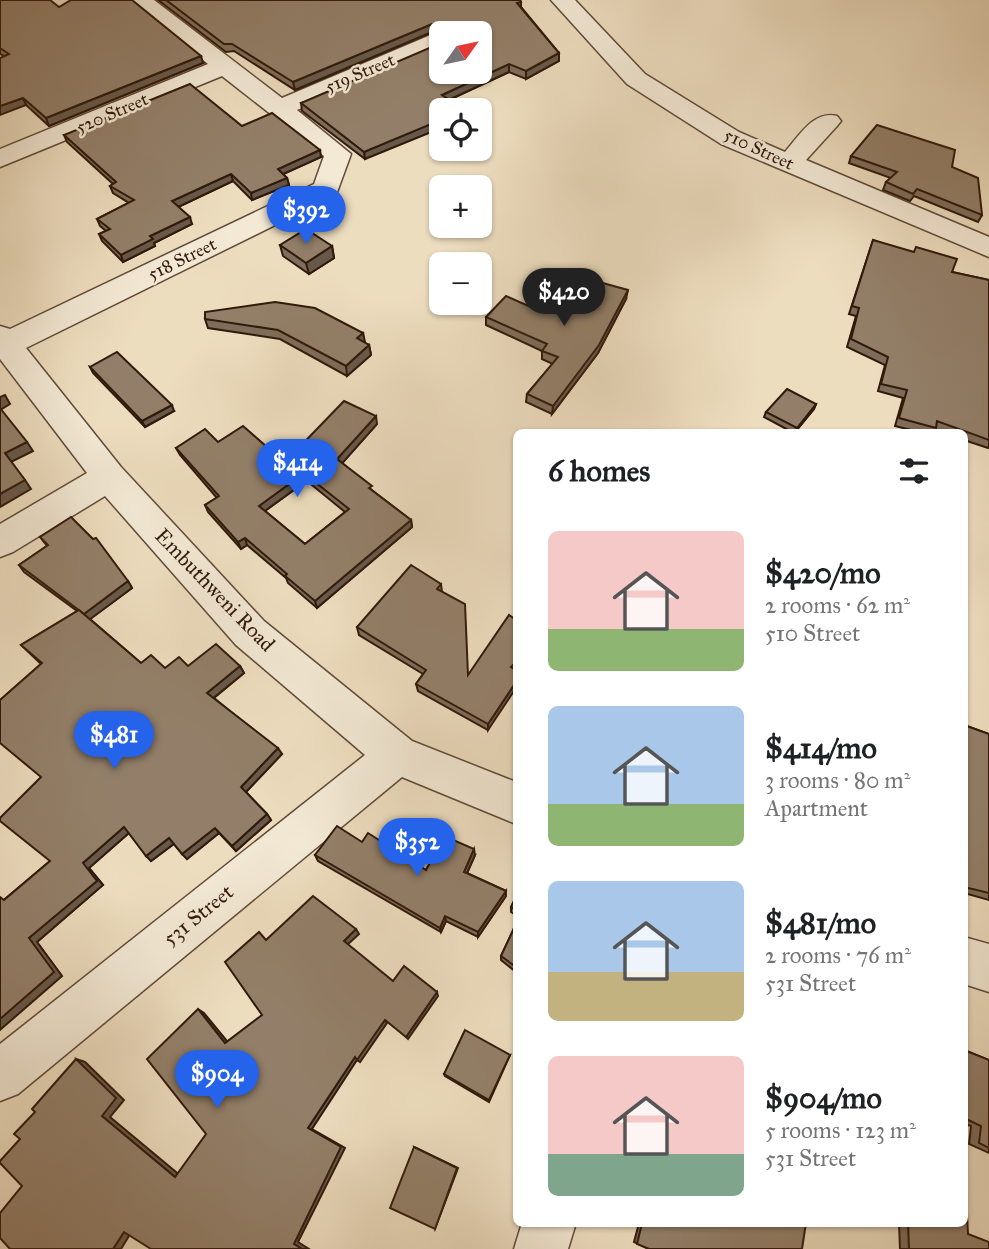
<!DOCTYPE html>
<html lang="en">
<head>
<meta charset="utf-8">
<style>
	:root { --surface:#fff; --page:#f2f2f2; --text:#202124; --muted:#757577; --accent:#2563eb }
	body { margin:0; font-family:"IM FELL Great Primer",serif; background:var(--page); color:var(--text); height:100vh; display:flex; flex-direction:column; font-size:26px; white-space:nowrap }
	* { box-sizing:border-box; margin:0 }
	p { font-size:23px; color:var(--muted) }
	.icon { flex:none; width:38px; height:38px; fill:none; stroke:currentColor; stroke-width:2; stroke-linecap:round; stroke-linejoin:round }
	.map { position:relative; flex:1; overflow:hidden }
	.drawer { position:absolute; left:513px; top:429px; width:455px; height:798px; display:flex; flex-direction:column; background:var(--surface); border-radius:10px; box-shadow:0 2px 5px #0004 }
	.drawer>* { flex:none }
	.needle { width:46px; rotate:57deg }
	.fabs { position:absolute; left:429px; top:21px; display:grid; gap:14px }
	.fabs a { display:grid; place-items:center; width:63px; height:63px; border-radius:10px; background:var(--surface); box-shadow:0 2px 5px #0004; font-size:35px }
	.price { position:absolute; translate:-50% -60px; padding:0 16px; border-radius:24px; background:var(--accent); color:#fff; font-size:23px; line-height:46px; filter:drop-shadow(0 2px 4px #0008) }
	.price::after { content:''; position:absolute; left:50%; top:42px; width:21px; height:16px; margin-left:-10px; background:inherit; clip-path:polygon(0 0,100% 0,50% 100%) }
	.price.selected { background:#222; color:#fff }
	ul { padding:0; list-style:none }
	li { display:flex; align-items:center; gap:21px; height:175px; padding:0 35px }
	li span { display:grid; place-items:center; flex:none; width:196px; height:140px; border-radius:10px; color:#555 }
	li>.icon { margin-inline-start:auto }
	span .icon { width:84px; height:84px; fill:#fffc; stroke-width:1 }
	li b { font-size:30px }
	h2 { display:flex; justify-content:space-between; align-items:center; height:84px; padding:0 35px; font-size:30px }
	.map>svg:first-child { display:block }
</style>
</head>
<body>
<div class="map">
<svg width="989" height="1249" viewBox="0 0 989 1249">
	<rect width="100%" height="100%" fill="#edddbf"/>
	<filter id="stains"><feTurbulence type="fractalNoise" baseFrequency=".00286" numOctaves="4"/><feColorMatrix values="0 0 0 0 .2 0 0 0 0 .09 0 0 0 0 .02 0 0 0 .5 -.17"/></filter>
	<radialGradient id="worn" r=".72"><stop offset=".6" stop-color="#630" stop-opacity="0"/><stop offset="1" stop-color="#630" stop-opacity=".3"/></radialGradient>
	<g fill="none" stroke-linecap="round" stroke-linejoin="round">
		<defs>
			<g id="minor">
				<polygon points="129,0 154,0 282,98 433,34 446,33 441,33 441,48 297,110 351,154 336,195 26,348 121,467 264,621 412,741 516,782 516,824 402,777 18,1094 0,1101 0,1044 365,755 236,645 105,496 13,552 0,557 0,524 87,473 0,359 0,326 10,329 314,184 324,156 222,76 0,167 0,149 208,64"/>
				<path d="M 551,0 L 575,0 L 645,74 L 739,132 L 785,152 C 799,136 814,110 837,116 L 841,121 L 837,126 L 806,160 L 989,237 L 989,257 L 721,144 L 627,84 Z"/>
				<polygon points="964,937 989,944 989,992 964,984"/>
				<polygon points="522,1223 576,1223 568,1249 514,1249"/>
			</g>
		</defs>
		<use href="#minor" stroke="#604a38" stroke-width="3"/>
		<use href="#minor" fill="#f3e9d5" fill-rule="evenodd"/>
	</g>
	<g fill="#7e6d5a" stroke="#31190b" stroke-width="2" fill-rule="evenodd">
		<polygon points="0,0 59,7 203,63 49,126 26,105 4,56 0,54"/>
		<polygon points="158,0 520,0 521,2 521,7 559,53 559,61 526,79 509,72 449,100 365,159 302,111 301,103 441,72 443,31 432,32 295,90 234,51 226,52"/>
		<polygon points="242,126 321,157 283,174 287,178 289,185 252,200 233,181 178,207 192,224 154,243 155,246 123,262 102,241 99,234 106,231 100,226 97,219 129,203 113,193 110,186 113,184 67,142 64,135"/>
		<polygon points="851,156 952,167 982,215 978,222 914,196 910,201 883,190 886,182 891,178 849,163"/>
		<polygon points="873,240 952,272 989,280 989,446 988,448 964,440 964,432 942,432 935,430 933,432 919,432 895,426 903,398 878,391 885,365 847,347 856,316 849,314"/>
		<polygon points="280,245 332,246 334,258 309,274 283,256"/>
		<polygon points="626,299 598,353 552,414 526,402 527,394 553,364 542,359 542,351 486,325 486,317 542,312"/>
		<polygon points="205,319 363,333 364,343 369,345 371,355 347,376 280,339 208,328"/>
		<polygon points="90,367 174,411 145,427 93,373"/>
		<polygon points="816,404 814,409 795,432 792,432 764,417 766,412"/>
		<path d="M 377,424 L 342,463 L 373,491 L 411,520 L 412,527 L 317,608 L 288,583 L 286,578 L 247,545 L 241,549 L 208,512 L 205,505 L 217,498 L 180,455 L 176,448 L 218,442 L 289,467 L 287,460 ZM 296,472 L 345,512 L 305,544 L 265,511 L 302,484 L 300,476 Z"/>
		<polygon points="40,537 128,581 132,588 90,619 141,663 165,668 188,666 240,666 244,673 214,698 282,754 246,792 267,814 271,820 236,851 219,833 187,859 174,844 151,861 129,833 89,868 103,885 37,942 62,976 5,899 50,861 41,777 0,700 41,664 21,645 77,611 24,572 19,565 47,546"/>
		<polygon points="441,584 442,592 468,675 516,669 488,730 418,691 416,684 423,674 359,635 357,627"/>
		<polygon points="964,725 989,734 989,900 964,893"/>
		<polygon points="362,842 426,870 475,855 467,873 506,891 506,896 478,937 446,921 441,932 318,861 315,855"/>
		<polygon points="516,897 516,915 511,912 511,907"/>
		<polygon points="516,924 516,972 501,960 501,956"/>
		<polygon points="964,1050 989,1060 989,1153 969,1144 971,1126 964,1124"/>
		<polygon points="510,1055 489,1102 445,1076 444,1074"/>
		<polygon points="639,1223 806,1223 649,1249 634,1242"/>
		<polygon points="899,1223 964,1223 968,1234 989,1249 900,1249"/>
	</g>
	<g fill="#67594a" stroke="#31190b" stroke-width="2">
		<polygon points="432,24 432,32 295,90 293,82"/>
		<polygon points="559,53 559,61 526,79 526,71"/>
		<polygon points="201,56 203,63 49,126 46,118"/>
		<polygon points="509,64 509,72 442,103 442,95"/>
		<polygon points="23,98 26,105 0,115 0,106"/>
		<polygon points="441,116 441,128 365,159 364,152"/>
		<polygon points="320,150 321,157 279,176 278,169"/>
		<polygon points="231,174 233,181 174,209 172,201"/>
		<polygon points="287,178 289,185 252,200 251,193"/>
		<polygon points="190,217 192,224 154,243 155,246 123,262 121,255 150,236"/>
		<polygon points="332,246 334,258 309,274 306,263"/>
		<polygon points="628,290 626,299 598,353 552,414 553,406"/>
		<polygon points="363,333 365,342 358,348 357,338"/>
		<polygon points="369,345 371,355 347,376 346,366"/>
		<polygon points="5,395 10,404 0,410 0,397"/>
		<polygon points="816,404 814,409 795,432 797,428"/>
		<polygon points="172,405 174,411 145,427 142,421"/>
		<polygon points="376,416 377,424 339,467 337,459"/>
		<polygon points="27,442 33,451 11,462 5,453"/>
		<polygon points="300,476 302,484 262,513 259,506"/>
		<polygon points="25,480 31,489 0,507 0,494"/>
		<polygon points="411,520 412,527 317,608 315,601"/>
		<polygon points="245,538 247,545 241,549 238,542"/>
		<polygon points="128,581 132,588 89,620 84,614"/>
		<polygon points="240,666 244,673 211,700 207,693"/>
		<polygon points="516,682 516,688 488,730 488,724"/>
		<polygon points="278,748 282,754 245,793 241,787"/>
		<polygon points="267,814 271,820 236,851 232,846"/>
		<polygon points="124,827 130,832 89,868 103,885 37,942 62,976 0,1030 0,1019 29,938 83,863"/>
		<polygon points="215,828 219,833 187,859 182,854"/>
		<polygon points="169,838 175,843 151,861 146,856"/>
		<polygon points="474,849 475,855 465,878 464,872"/>
		<polygon points="506,891 506,896 478,937 478,932"/>
		<polygon points="445,916 446,921 441,932 440,928"/>
		<polygon points="356,929 359,934 347,945 344,941"/>
		<polygon points="437,992 438,996 408,1039 406,1037"/>
		<polygon points="198,1009 204,1013 231,1046 225,1043"/>
		<polygon points="385,1020 387,1023 360,1062 357,1060 312,1129 345,1148 298,1242 309,1249 302,1249 294,1244 308,1128 355,1057"/>
		<polygon points="76,1059 85,1062 124,1100 110,1117 182,1177 175,1177 102,1116"/>
		<polygon points="414,1147 458,1168 435,1229"/>
		<polygon points="132,1231 121,1249 113,1249 124,1232"/>
	</g>
	<g fill="#937f69" stroke="#31190b" stroke-width="2">
		<polygon points="0,0 50,0 59,7 71,0 132,0 201,56 46,118 23,98 0,106 0,58 9,54 0,48"/>
		<polygon points="166,0 520,0 521,2 517,3 559,53 526,71 509,64 442,95 460,107 453,110 441,110 441,116 438,117 441,120 364,152 301,103 441,43 441,72 480,72 480,33 443,33 443,28 448,27 448,24 432,24 293,82 232,44 224,44"/>
		<polygon points="190,84 242,126 272,113 320,150 278,169 287,178 251,193 231,174 172,201 190,217 150,236 153,239 121,255 99,234 110,229 97,219 134,200 110,186 116,182 64,135"/>
		<polygon points="877,125 955,150 952,167 978,178 982,215 917,189 913,194 886,182 897,172 851,156"/>
		<polygon points="306,229 332,246 306,263 280,245"/>
		<polygon points="873,240 914,252 916,247 957,259 952,272 989,280 989,440 937,421 936,428 899,418 907,390 881,384 888,357 851,339 859,308 852,306"/>
		<polygon points="566,273 628,290 599,345 553,406 527,394 558,357 542,351 547,344 486,317 506,296 542,312"/>
		<polygon points="275,302 315,308 363,333 357,338 369,345 346,366 278,330 205,319 205,312"/>
		<polygon points="117,352 172,405 142,421 90,367"/>
		<polygon points="787,389 816,404 797,428 766,412"/>
		<polygon points="344,401 376,416 337,459 372,486 369,488 411,520 315,601 285,576 287,574 245,538 238,542 205,505 219,496 176,448 205,429 218,442 243,426 300,476 259,506 305,544 349,509 287,460"/>
		<polygon points="0,408 27,442 5,453 25,480 0,494"/>
		<polygon points="71,517 93,539 96,538 128,581 84,614 19,565 48,545 40,537"/>
		<polygon points="411,565 441,584 437,589 465,604 468,675 509,615 516,620 516,662 511,667 516,670 516,682 488,724 416,684 426,670 357,627"/>
		<polygon points="79,610 141,663 151,655 165,668 179,657 188,666 216,644 240,666 207,693 278,748 241,787 267,814 232,846 215,828 182,854 169,838 146,856 124,827 83,863 97,881 29,938 54,972 0,1019 0,897 4,900 50,861 0,821 0,818 41,777 0,743 0,700 42,663 21,645"/>
		<polygon points="964,725 989,734 989,893 964,887"/>
		<polygon points="337,826 362,842 368,833 426,870 444,836 474,849 464,872 506,891 478,932 445,916 440,928 315,855"/>
		<polygon points="313,896 356,929 344,941 393,981 404,966 437,992 406,1037 385,1020 357,1060 355,1057 308,1128 341,1147 294,1244 302,1249 151,1249 124,1232 113,1249 10,1249 0,1238 0,1213 22,1186 0,1163 0,1161 20,1139 14,1134 35,1112 32,1109 76,1059 116,1098 102,1116 175,1177 206,1134 147,1059 198,1009 225,1043 262,1015 225,962 259,932 266,940"/>
		<polygon points="516,897 516,910 511,907"/>
		<polygon points="516,924 516,967 501,956"/>
		<polygon points="465,1030 510,1055 489,1100 444,1074"/>
		<polygon points="964,1050 989,1060 989,1148 979,1143 981,1126 964,1118"/>
		<polygon points="414,1147 457,1168 435,1229 390,1208"/>
		<polygon points="964,1214 967,1214 968,1234 989,1242 989,1249 909,1249 908,1223 964,1223"/>
		<polygon points="642,1223 806,1223 802,1249 649,1249 637,1244"/>
	</g>
	<g text-anchor="middle" dominant-baseline="central" stroke-width="5" stroke-linejoin="round" paint-order="stroke">
		<g font-size="18" fill="#31190b" stroke="#f3e9d5">
			<text transform="translate(360 73) rotate(-23)">519 Street</text>
			<text transform="translate(112 113) rotate(-23)">520 Street</text>
			<text transform="translate(759 149) rotate(25)">510 Street</text>
			<text transform="translate(182 259) rotate(-26)">518 Street</text>
		</g>
		<g font-size="21" fill="#31190b" stroke="#f3e9d5">
			<text transform="translate(215 590) rotate(46)">Embuthweni Road</text>
			<text transform="translate(198 915) rotate(-39)">531 Street</text>
		</g>
	</g>
	<rect width="100%" height="100%" filter="url(#stains)"/>
	<rect width="100%" height="100%" fill="url(#worn)"/>
</svg>
<div class="fabs">
<a><svg class="needle" viewBox="-14 -14 28 28"><path d="M0-13l5 13h-10z" fill="#e53935"/><path d="M0 13l5-13h-10z" fill="#757577"/></svg></a>
<a><svg class="icon" aria-label="locate" viewBox="0 0 24 24"><circle cx="12" cy="12" r="6"/><path d="M12 2v4M12 18v4M2 12h4M18 12h4"/></svg></a>
<a>+</a>
<a>−</a>
</div>
<b class="price" style="left:306px;top:246px">$392</b>
<b class="price selected" style="left:564px;top:328px">$420</b>
<b class="price" style="left:297px;top:499px">$414</b>
<b class="price" style="left:114px;top:771px">$481</b>
<b class="price" style="left:417px;top:878px">$352</b>
<b class="price" style="left:217px;top:1110px">$904</b>
<section class="drawer">
<h2>6 homes<svg class="icon" aria-label="filters" viewBox="0 0 24 24"><path d="M4 7h16M4 17h16"/><circle cx="9" cy="7" r="2"/><circle cx="15" cy="17" r="2"/></svg></h2>
<ul>
<li><span style="background:linear-gradient(#f6c9c9 70%,#8fb573 0)"><svg class="icon" aria-label="home" viewBox="0 0 24 24"><path d="M3 11l9-7 9 7M6 9v11h12V9"/></svg></span><div><b>$420/mo</b><p>2 rooms · 62 m²</p><p>510 Street</p></div></li>
<li><span style="background:linear-gradient(#a9c7e8 70%,#8fb573 0)"><svg class="icon" aria-label="home" viewBox="0 0 24 24"><path d="M3 11l9-7 9 7M6 9v11h12V9"/></svg></span><div><b>$414/mo</b><p>3 rooms · 80 m²</p><p>Apartment</p></div></li>
<li><span style="background:linear-gradient(#a9c7e8 65%,#c2b280 0)"><svg class="icon" aria-label="home" viewBox="0 0 24 24"><path d="M3 11l9-7 9 7M6 9v11h12V9"/></svg></span><div><b>$481/mo</b><p>2 rooms · 76 m²</p><p>531 Street</p></div></li>
<li><span style="background:linear-gradient(#f6c9c9 70%,#7fa58c 0)"><svg class="icon" aria-label="home" viewBox="0 0 24 24"><path d="M3 11l9-7 9 7M6 9v11h12V9"/></svg></span><div><b>$904/mo</b><p>5 rooms · 123 m²</p><p>531 Street</p></div></li>
</ul>
</section>
</div>
</body>
</html>
